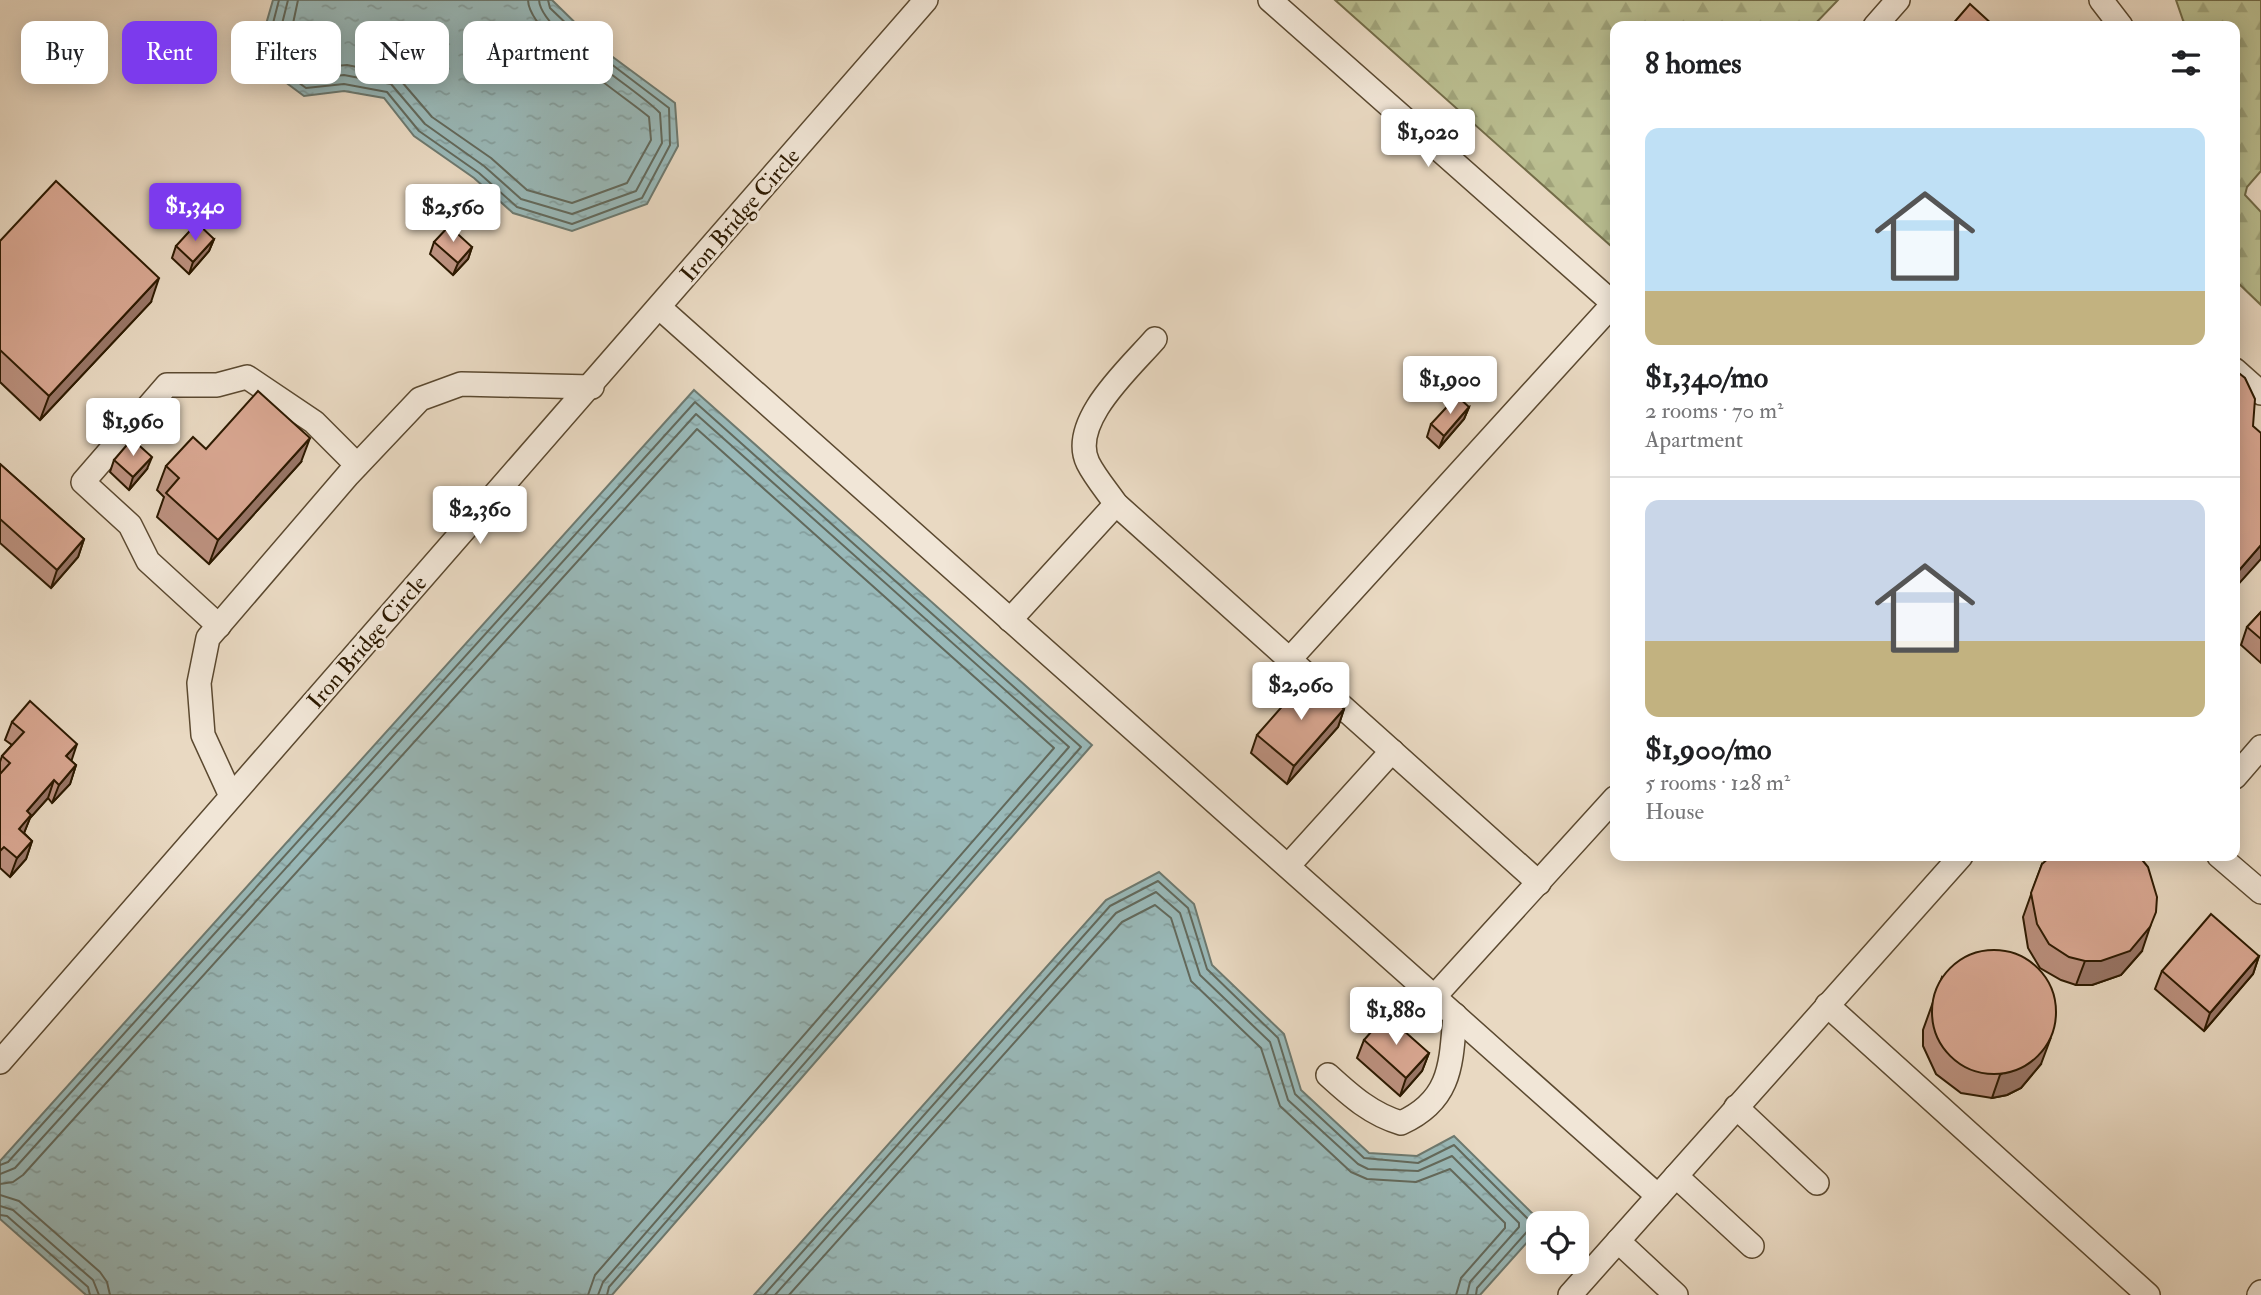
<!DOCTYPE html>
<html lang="en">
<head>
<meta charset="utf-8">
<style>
	:root { --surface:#fff; --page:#f6f6f6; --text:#202124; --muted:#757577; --line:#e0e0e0; --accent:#7c3aed }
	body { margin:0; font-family:"IM FELL Double Pica",serif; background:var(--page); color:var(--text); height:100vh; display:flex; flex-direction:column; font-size:26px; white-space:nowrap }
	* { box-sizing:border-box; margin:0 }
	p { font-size:23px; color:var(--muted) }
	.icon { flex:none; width:38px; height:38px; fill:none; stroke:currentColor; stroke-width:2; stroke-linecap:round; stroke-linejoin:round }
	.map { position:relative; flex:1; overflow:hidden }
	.sheet { position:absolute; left:1610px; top:21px; width:630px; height:840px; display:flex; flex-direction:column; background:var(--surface); border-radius:14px; box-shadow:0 4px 18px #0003 }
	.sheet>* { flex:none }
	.guide { position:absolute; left:21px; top:21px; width:665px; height:63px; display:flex; gap:14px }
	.controls { position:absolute; left:1526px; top:1211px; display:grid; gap:14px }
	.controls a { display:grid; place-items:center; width:63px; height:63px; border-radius:14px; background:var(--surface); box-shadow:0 4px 18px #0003; font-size:35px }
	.price { position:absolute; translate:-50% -60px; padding:0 16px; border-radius:7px; background:#fff; color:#222; font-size:23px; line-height:46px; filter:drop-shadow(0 2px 4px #0008) }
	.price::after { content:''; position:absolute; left:50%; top:42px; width:21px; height:16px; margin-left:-10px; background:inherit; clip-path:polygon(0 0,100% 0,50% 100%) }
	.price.on { background:var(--accent); color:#fff }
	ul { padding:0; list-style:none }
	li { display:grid; align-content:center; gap:14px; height:371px; padding:0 35px }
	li+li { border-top:2px solid var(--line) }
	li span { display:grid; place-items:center; height:217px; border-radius:14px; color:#555 }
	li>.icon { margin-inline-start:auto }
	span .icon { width:126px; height:126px; fill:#fffc; stroke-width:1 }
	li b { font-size:30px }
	h2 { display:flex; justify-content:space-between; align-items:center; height:84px; padding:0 35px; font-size:30px }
	.chip { padding:0 24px; border-radius:14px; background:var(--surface); box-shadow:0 4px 18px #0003; font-size:24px; line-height:63px }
	.chip.on { background:var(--accent); color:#fff }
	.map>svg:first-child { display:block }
</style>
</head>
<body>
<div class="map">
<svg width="2261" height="1295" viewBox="0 0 2261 1295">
	<defs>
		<pattern id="forest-firs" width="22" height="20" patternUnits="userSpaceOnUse" patternTransform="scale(1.75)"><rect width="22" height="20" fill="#babe90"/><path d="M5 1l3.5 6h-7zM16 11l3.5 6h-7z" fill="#a0a37a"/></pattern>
		<pattern id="water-ripples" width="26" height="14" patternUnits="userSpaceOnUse" patternTransform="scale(1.75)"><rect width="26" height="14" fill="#99b9b9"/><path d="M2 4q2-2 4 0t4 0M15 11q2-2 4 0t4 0" fill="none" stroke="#849e9d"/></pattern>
	</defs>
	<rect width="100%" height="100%" fill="#e9d9c2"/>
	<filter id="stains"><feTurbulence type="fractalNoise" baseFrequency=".00286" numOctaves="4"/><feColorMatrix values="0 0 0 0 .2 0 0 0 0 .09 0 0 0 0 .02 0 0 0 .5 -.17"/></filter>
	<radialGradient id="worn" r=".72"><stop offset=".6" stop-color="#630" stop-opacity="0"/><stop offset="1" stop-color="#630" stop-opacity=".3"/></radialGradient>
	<g fill="url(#forest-firs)" stroke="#736c48" stroke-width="2">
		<polygon points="1335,0 1838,0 1813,26 1615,26 1615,241 1611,246"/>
		<polygon points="2176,0 2261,0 2261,171 2247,187 2245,195 2261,212 2261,305 2235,280 2235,26 2185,26"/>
	</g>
	<g fill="url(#water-ripples)" stroke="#6d796f" stroke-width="2">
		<polygon points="273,0 552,0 602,49 675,103 678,146 647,204 572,231 513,213 474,178 414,136 384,98 344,91 304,96 269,70 264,31"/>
		<polygon points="694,390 1092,745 612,1295 86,1295 0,1219 0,1161"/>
		<polygon points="1159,872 1194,904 1212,965 1284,1034 1301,1090 1369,1153 1417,1156 1454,1136 1542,1223 1538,1223 1538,1230 1480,1295 754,1295 1106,900"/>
	</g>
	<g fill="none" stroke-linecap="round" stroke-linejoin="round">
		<g stroke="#62695c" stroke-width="2">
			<polyline points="279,0 271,31 277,67 306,88 344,84 387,92 419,131 479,173 517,207 572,224 642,198 670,145 669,108 598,54 550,8 548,0"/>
			<path d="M 288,0 L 280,32 L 285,62 L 309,79 L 344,75 L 391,84 L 425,124 L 484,166 L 521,199 L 572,214 L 636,191 L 662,143 L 660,113 C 637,88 541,33 539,0"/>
			<path d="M 298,0 L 291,33 L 295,56 L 312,68 L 347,65 L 396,75 L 432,117 L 491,158 L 527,190 L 572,203 L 627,183 L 651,140 L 649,117 C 622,94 529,35 528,0"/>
			<polyline points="0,1165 8,1162 695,402 1081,747 609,1287 607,1295"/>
			<polyline points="0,1174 15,1168 696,414 1069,747 603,1282 598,1295"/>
			<polyline points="0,1184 13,1182 23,1175 697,429 1054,748 595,1275 588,1295"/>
			<polyline points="0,1195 19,1201 100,1272 107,1282 110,1295"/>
			<polyline points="0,1206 13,1210 93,1280 99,1295"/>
			<polyline points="0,1215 7,1216 88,1287 90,1295"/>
			<polyline points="764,1295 1110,906 1158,881 1188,908 1207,969 1278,1038 1295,1094 1364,1158 1418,1163 1454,1145 1532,1223 1531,1227 1477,1288 1476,1295"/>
			<polyline points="775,1295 1116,913 1156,892 1180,913 1200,975 1270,1042 1288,1100 1358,1164 1368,1169 1418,1171 1452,1156 1519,1223 1519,1227 1470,1282 1467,1295"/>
			<polyline points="789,1295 1122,922 1155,905 1171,918 1191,981 1261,1048 1280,1106 1351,1172 1367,1179 1416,1182 1450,1169 1505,1223 1505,1228 1461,1278 1456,1295"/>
		</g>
		<defs>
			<g id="minor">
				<polyline points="1270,0 1615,305"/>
				<polyline points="2101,0 2121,26"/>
				<polyline points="1875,26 1898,0"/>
				<polyline points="660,308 1658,1196"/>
				<path d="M 1155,339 C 1131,367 1068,422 1088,463 C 1095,477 1107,491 1116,504 L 1539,883"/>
				<polyline points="2235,370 2261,393"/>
				<polyline points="1010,620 1116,504"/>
				<polyline points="219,626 148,561 130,525 83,482 167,385 217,385 247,377 314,422 357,465"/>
				<polyline points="1289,660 1614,303"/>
				<polyline points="2235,777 2261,747"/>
				<polyline points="231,796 203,735 199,683 208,638 348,475 420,399 461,384 592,387"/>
				<polyline points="2219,856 2261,892"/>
				<polyline points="1288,866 1392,751"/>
				<polyline points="1434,997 1615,798"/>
				<polyline points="1827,1005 2148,1295"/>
				<polyline points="0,1062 926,0"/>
				<path d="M 1328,1075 C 1351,1096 1371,1114 1401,1123 C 1452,1100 1451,1063 1455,1015"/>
				<polyline points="1736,1107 1817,1183"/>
				<polyline points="1676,1176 1752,1246"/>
				<polyline points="1618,1241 1676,1295"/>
				<polyline points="1570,1295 1961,856"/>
				<polyline points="2259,1295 2261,1292"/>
			</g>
		</defs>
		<use href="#minor" stroke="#5b4930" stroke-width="26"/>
		<use href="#minor" stroke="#f1e6d7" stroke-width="23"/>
	</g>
	<g fill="#bb907e" stroke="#2c1900" stroke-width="2">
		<polygon points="214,239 209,251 189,274 172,258 176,246"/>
		<polygon points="0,241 151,302 40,420 0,382"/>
		<polygon points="434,242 472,247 468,259 453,275 430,254"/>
		<polygon points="1469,407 1464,419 1439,448 1427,437 1431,424"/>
		<polygon points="206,449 301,462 209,564 157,517 164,497 157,490 166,466"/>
		<polygon points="114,460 147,469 129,490 110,472"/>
		<polygon points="0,464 84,539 78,557 51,588 0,543"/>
		<polygon points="2261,612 2261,663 2241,645 2247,627"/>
		<polygon points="1344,709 1338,727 1287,784 1251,753 1257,735"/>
		<polygon points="12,722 71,761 76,765 70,784 52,803 48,798 30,818 24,833 32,841 26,859 10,877 0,868 0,762 2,756 12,745 5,740"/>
		<polygon points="2042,864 2142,951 2121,975 2092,985 2076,985 2061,980 2040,968 2028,948 2023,917"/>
		<polygon points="2259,956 2253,974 2204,1031 2155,989 2162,971"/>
		<polygon points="1942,977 2041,1064 2021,1088 2007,1095 1992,1098 1961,1093 1936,1074 1923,1046 1923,1030"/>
		<polygon points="1364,1040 1429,1053 1422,1071 1400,1096 1357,1058"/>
	</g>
	<g fill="#987566" stroke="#2c1900" stroke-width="2">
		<polygon points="214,239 209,251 189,274 193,262"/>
		<polygon points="472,247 468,259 453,275 458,263"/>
		<polygon points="159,278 151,302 40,420 49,396"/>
		<polygon points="1469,407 1464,419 1439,448 1444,436"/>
		<polygon points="310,438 301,462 209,564 218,540"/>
		<polygon points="152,457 147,469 129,490 133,477"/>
		<polygon points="84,539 78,557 51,588 57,570"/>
		<polygon points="2261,545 2261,559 2235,588 2235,575"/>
		<polygon points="1344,709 1338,727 1287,784 1294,766"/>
		<polygon points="77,744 71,762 66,756"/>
		<polygon points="76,765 70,784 52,803 59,785"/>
		<polygon points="54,780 48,798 30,818 24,833 12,847 27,811"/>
		<polygon points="32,841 26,859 10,877 17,858"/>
		<polygon points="2150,927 2142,951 2121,975 2092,985 2076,985 2085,961"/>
		<polygon points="2259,956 2253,974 2204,1031 2210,1013"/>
		<polygon points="2050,1040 2041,1064 2021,1088 2007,1095 1992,1098 2000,1075"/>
		<polygon points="1429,1053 1422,1071 1400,1096 1406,1078"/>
	</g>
	<g fill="#d9a792" stroke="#2c1900" stroke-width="2">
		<polygon points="1970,4 1994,26 1951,26"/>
		<polygon points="56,181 159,278 49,396 0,350 0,241"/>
		<polygon points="197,223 214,239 193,262 176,246"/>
		<polygon points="449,226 472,247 458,263 434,242"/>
		<polygon points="2235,370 2245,378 2255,399 2253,426 2261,433 2261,545 2235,575 2235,463 2238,459 2235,459"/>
		<polygon points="258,391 310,438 218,540 166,493 179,478 166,466 193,437 206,449"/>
		<polygon points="1457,396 1469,407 1444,436 1431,424"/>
		<polygon points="132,439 152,457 133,477 114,460"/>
		<polygon points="0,464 84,539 57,570 0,519"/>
		<polygon points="2261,612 2261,639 2247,627"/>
		<polygon points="1308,677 1344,709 1294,766 1257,735"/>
		<polygon points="30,701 77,744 66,756 76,765 59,785 54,780 27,811 31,815 19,829 32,841 17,858 4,847 0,851 0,774 10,763 2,756 24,732 12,722"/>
		<polygon points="2051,856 2139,856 2148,867 2157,897 2156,912 2150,927 2130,951 2101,961 2085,961 2069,957 2049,944 2037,924 2031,893 2042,864"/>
		<polygon points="2211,914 2259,956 2210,1013 2162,971"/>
		<circle cx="1994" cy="1012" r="62"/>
		<polygon points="1386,1015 1429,1053 1406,1078 1364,1040"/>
	</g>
	<g text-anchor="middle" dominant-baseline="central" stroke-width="6" stroke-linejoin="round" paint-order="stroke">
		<g font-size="23" fill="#2c1900" stroke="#f1e6d7">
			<text transform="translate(740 215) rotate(-49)">Iron Bridge Circle</text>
			<text transform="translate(367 642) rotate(-49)">Iron Bridge Circle</text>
		</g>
	</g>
	<rect width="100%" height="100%" filter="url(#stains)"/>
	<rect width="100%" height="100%" fill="url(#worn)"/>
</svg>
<div class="controls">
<a><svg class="icon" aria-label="locate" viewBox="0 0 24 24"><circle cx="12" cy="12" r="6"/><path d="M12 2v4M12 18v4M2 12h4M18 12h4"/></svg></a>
</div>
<b class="price" style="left:1428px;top:169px">$1,020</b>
<b class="price on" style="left:195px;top:243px">$1,340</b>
<b class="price" style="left:453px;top:244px">$2,560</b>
<b class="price" style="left:1450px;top:416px">$1,900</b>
<b class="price" style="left:133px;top:458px">$1,960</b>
<b class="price" style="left:480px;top:546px">$2,360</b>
<b class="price" style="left:1301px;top:722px">$2,060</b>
<b class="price" style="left:1396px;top:1047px">$1,880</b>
<div class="guide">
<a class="chip">Buy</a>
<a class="chip on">Rent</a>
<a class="chip">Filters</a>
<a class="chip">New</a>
<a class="chip">Apartment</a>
</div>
<section class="sheet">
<h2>8 homes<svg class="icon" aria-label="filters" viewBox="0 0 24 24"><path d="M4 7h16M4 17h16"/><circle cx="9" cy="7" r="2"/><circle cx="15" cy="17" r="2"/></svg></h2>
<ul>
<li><span style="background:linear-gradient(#bfe0f5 75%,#c2b280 0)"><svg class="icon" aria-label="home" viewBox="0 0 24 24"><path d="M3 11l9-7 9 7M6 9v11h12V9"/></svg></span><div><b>$1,340/mo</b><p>2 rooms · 70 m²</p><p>Apartment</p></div></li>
<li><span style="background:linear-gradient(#c9d6e8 65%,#c2b280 0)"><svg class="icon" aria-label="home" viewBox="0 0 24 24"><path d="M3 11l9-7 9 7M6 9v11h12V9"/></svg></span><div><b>$1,900/mo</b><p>5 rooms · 128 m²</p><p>House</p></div></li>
</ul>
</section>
</div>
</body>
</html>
